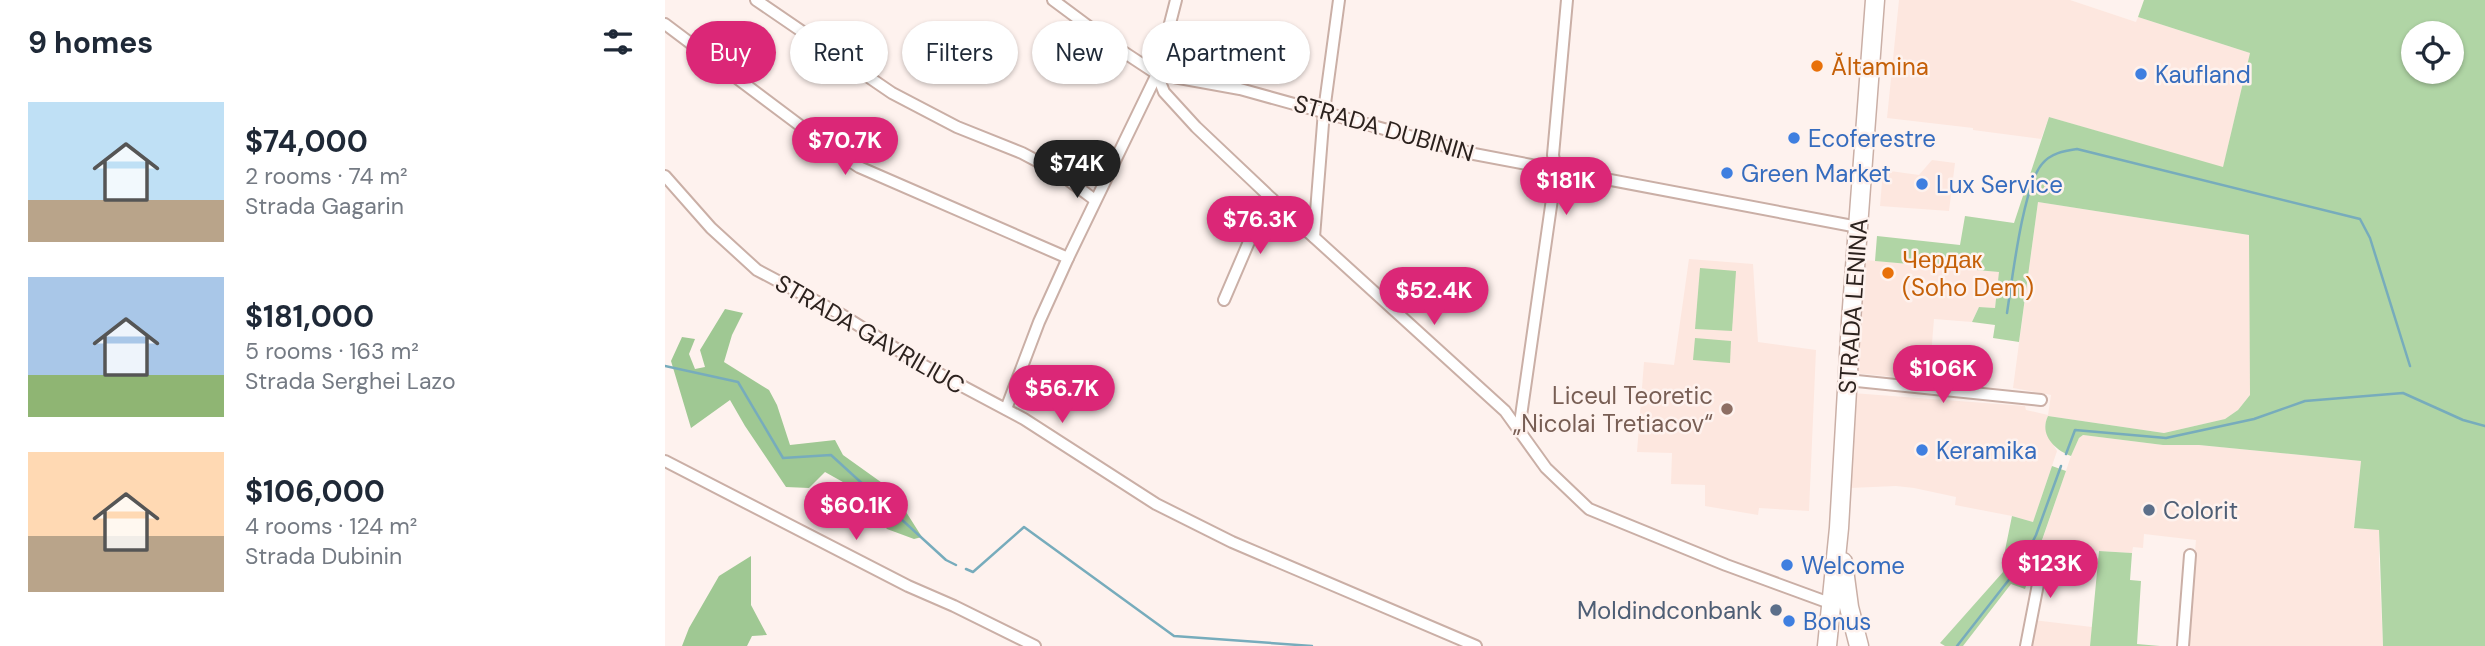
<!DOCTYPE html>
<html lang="en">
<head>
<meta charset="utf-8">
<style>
	:root { --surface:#fff; --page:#f6f6f7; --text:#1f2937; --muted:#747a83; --accent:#db2777 }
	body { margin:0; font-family:"DM Sans",sans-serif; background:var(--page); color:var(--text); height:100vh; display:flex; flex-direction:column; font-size:26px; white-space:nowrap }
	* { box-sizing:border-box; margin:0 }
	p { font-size:23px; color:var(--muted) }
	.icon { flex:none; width:38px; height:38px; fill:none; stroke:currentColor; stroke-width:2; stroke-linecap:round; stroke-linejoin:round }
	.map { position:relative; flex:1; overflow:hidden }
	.sheet { display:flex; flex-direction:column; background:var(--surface); width:665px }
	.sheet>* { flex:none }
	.top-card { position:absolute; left:21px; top:21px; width:665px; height:63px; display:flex; gap:14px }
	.controls { position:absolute; left:1736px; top:21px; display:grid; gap:14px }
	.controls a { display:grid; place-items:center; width:63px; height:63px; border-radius:50%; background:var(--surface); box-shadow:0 2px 5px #0004; font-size:35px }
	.price { position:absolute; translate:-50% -60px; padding:0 16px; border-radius:24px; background:var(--accent); color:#fff; font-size:23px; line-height:46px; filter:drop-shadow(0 2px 4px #0008) }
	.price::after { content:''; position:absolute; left:50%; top:42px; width:21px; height:16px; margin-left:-10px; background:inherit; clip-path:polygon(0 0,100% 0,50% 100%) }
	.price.selected { background:#222; color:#fff }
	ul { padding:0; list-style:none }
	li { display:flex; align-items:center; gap:21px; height:175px; padding:0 28px }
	li span { display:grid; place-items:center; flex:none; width:196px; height:140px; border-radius:0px; color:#555 }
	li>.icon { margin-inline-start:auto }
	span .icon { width:84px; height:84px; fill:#fffc; stroke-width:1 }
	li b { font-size:30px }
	h2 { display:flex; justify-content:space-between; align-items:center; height:84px; padding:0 28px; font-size:30px }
	.tag { padding:0 24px; border-radius:32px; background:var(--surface); box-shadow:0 2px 5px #0004; font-size:24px; line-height:63px }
	.tag.selected { background:var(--accent); color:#fff }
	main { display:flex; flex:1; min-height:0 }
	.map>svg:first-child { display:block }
</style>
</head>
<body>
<main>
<section class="sheet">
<h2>9 homes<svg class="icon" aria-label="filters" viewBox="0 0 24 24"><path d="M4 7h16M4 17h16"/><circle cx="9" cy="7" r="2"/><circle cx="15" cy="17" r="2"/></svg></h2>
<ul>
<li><span style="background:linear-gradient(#bfe0f5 70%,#b9a48a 0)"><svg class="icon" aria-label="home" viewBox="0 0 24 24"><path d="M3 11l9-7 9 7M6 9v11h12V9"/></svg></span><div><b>$74,000</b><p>2 rooms · 74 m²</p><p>Strada Gagarin</p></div></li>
<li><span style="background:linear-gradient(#a9c7e8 70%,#8fb573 0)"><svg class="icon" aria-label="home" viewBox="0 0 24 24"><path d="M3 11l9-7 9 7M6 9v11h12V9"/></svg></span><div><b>$181,000</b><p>5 rooms · 163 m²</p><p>Strada Serghei Lazo</p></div></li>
<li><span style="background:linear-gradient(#ffd9b3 60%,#b9a48a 0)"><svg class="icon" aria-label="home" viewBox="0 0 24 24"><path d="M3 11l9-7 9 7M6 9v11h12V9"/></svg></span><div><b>$106,000</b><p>4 rooms · 124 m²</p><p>Strada Dubinin</p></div></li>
</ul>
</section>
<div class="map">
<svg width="1820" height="646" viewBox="0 0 1820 646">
	<rect width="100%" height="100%" fill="#fef2ee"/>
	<g fill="#fde7df">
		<polygon points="1234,0 1405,0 1471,22 1473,17 1585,53 1558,168 1384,117 1376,139 1308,130 1308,128 1222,118"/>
		<polygon points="1267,160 1290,163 1284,211 1215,206 1218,170 1254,175"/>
		<polygon points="1373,202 1584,235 1585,395 1573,410 1560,419 1499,433 1383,416 1380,425 1382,434 1392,451 1368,522 1347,516 1290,505 1291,497 1249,488 1231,486 1185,488 1187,393 1360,406 1361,410 1383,415 1386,395 1348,388"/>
		<polygon points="1024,259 1088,264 1093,342 1151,350 1144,511 1094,508 1093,515 1040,506 1040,485 1006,484 1007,453 972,452 979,362 1009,365"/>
		<polygon points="1200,260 1335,272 1330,308 1314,307 1307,322 1269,319 1264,380 1188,373"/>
		<polygon points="1418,435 1498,445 1534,445 1696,461 1689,527 1714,529 1714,561 1718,646 1522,646 1531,540 1479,534 1478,548 1468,547 1467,553 1375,547 1406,456 1414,438"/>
		<polygon points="1368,620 1427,627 1425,646 1365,646"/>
	</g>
	<g fill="#b0d5a5" fill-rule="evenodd">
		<path d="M 1479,0 L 1820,0 L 1820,646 L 1718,646 L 1714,530 L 1689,528 L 1696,461 L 1534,445 L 1498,445 L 1418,435 L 1414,438 L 1406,456 C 1389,450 1374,434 1383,416 L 1499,433 L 1560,419 L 1573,410 L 1585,395 L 1584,235 L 1373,202 L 1354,342 L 1328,338 L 1330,325 L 1307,322 L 1314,307 L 1330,308 L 1334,272 L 1210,261 L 1212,236 L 1295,245 L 1300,216 L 1349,223 L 1384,117 L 1558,167 L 1585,53 L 1473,17 ZM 1748,33 L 1787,33 L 1787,72 L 1748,72 Z"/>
		<polygon points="1035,268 1071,271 1067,331 1030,329"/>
		<polygon points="1030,338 1066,341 1065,363 1028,360"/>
		<polygon points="1387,466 1401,471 1360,589 1346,584 1298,646 1280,646 1275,643 1338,572 1337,565 1347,516 1368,522"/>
		<polygon points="1434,551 1467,553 1465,580 1476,581 1472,644 1495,646 1425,646"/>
	</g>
	<g fill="#9fc893">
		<polygon points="60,309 78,313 67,335 59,362 104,390 112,405 125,445 170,440 178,455 227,490 257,537 249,539 222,529 185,486 160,472 144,488 121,487 80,426 65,400 26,428 6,361 17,337 30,339 24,354 30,369 40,367 35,350"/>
		<polygon points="86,556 86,605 102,635 87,636 82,646 17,646 24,628 54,576"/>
	</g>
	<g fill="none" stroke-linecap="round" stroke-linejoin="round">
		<g stroke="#77acbc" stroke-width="2.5">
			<path d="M 1342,313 C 1347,281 1358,186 1377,164 C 1386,153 1399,151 1412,149 L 1695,219 L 1705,238 L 1745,366"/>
			<polyline points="0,366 73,382 118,458 166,455 281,560 291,565"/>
			<polyline points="1401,454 1410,430 1501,438 1589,419 1640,401 1738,393 1798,420 1820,426"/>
			<polyline points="301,569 308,572 359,527 509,636 647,646"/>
			<polyline points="1292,646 1357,563 1371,535 1396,466"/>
		</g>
		<defs>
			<g id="street">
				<polyline points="91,0 227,93 292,127 357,153 391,171 430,200"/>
				<polyline points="388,0 454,49 492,74 499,92 531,127 607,199 840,411 881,468 924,509 1061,565 1170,605"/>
				<polyline points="0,24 161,145 194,167 403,258"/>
				<polyline points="492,74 575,89 809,154 1193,227"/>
				<polyline points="0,176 46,228 92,270 177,315 252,362 359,419 491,504 567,542 811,646"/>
				<polyline points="649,237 659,111 674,0"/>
				<polyline points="559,300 583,244 607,199"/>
				<polyline points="1182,380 1376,400"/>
				<polyline points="341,409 374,322 403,258 492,74 511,0"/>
				<polyline points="854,430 891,171 888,155 902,0"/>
				<polyline points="0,461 243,586 289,606 370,646"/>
				<polyline points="1361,646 1380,548"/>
				<polyline points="1518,646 1525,555"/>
			</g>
			<g id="primary">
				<polyline points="1178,562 1184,607 1194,646"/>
				<polyline points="1162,646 1174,528 1186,321 1210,0"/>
			</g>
		</defs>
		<use href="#street" stroke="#caafa6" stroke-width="14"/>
		<use href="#primary" stroke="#caafa6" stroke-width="21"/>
		<use href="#street" stroke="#fff" stroke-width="10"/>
		<use href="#primary" stroke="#fff" stroke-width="18"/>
	</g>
	<g fill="#e8710a" stroke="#fef2ee" stroke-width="2.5">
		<circle cx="1152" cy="66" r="7"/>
		<circle cx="1223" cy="273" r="7"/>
	</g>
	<g fill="#3f7fe0" stroke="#fef2ee" stroke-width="2.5">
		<circle cx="1476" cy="74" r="7"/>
		<circle cx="1129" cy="138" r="7"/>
		<circle cx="1062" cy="173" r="7"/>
		<circle cx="1257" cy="184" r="7"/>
		<circle cx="1257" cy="450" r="7"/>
		<circle cx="1122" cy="565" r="7"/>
		<circle cx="1124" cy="621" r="7"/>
	</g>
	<circle fill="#8d6e63" stroke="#fef2ee" stroke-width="2.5" cx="1062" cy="409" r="7"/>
	<g fill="#5c6f8a" stroke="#fef2ee" stroke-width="2.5">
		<circle cx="1484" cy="510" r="7"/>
		<circle cx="1111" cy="610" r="7"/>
	</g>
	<g text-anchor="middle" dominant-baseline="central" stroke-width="5" stroke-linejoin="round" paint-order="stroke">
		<g font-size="24" fill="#c56008" stroke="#fef2ee" text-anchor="start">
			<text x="1166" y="66">Ăltamina</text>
			<text x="1237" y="259">Чердак<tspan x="1237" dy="28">(Soho Dem)</tspan></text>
		</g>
		<g font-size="24" fill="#366cbe" stroke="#fef2ee" text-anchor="start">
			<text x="1490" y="74">Kaufland</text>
			<text x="1143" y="138">Ecoferestre</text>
			<text x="1076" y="173">Green Market</text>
			<text x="1271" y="184">Lux Service</text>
			<text x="1271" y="450">Keramika</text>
			<text x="1136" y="565">Welcome</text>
			<text x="1138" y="621">Bonus</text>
		</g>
		<g font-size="24" fill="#2c221e" stroke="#fef2ee">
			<text transform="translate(719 128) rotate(16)">STRADA DUBININ</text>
			<text transform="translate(1188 306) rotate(-86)">STRADA LENINA</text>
			<text transform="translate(205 334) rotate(30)">STRADA GAVRILIUC</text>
		</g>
		<g font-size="24" fill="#785e54" stroke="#fef2ee" text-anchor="end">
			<text x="1048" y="395">Liceul Teoretic<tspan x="1048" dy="28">„Nicolai Tretiacov“</tspan></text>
		</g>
		<g font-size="24" fill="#4e5e75" stroke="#fef2ee" text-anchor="start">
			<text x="1498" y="510">Colorit</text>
			<text x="1097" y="610" text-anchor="end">Moldindconbank</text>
		</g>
	</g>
</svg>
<div class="controls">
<a><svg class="icon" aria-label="locate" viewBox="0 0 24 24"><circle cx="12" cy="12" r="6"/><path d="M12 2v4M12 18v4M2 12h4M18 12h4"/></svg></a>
</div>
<b class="price" style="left:180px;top:177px">$70.7K</b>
<b class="price selected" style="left:412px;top:200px">$74K</b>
<b class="price" style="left:901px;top:217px">$181K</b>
<b class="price" style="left:595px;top:256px">$76.3K</b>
<b class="price" style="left:769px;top:327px">$52.4K</b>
<b class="price" style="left:1278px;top:405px">$106K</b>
<b class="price" style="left:397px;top:425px">$56.7K</b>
<b class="price" style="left:191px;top:542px">$60.1K</b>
<b class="price" style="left:1385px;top:600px">$123K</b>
<div class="top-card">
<a class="tag selected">Buy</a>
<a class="tag">Rent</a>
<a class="tag">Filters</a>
<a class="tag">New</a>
<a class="tag">Apartment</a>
</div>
</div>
</main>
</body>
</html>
